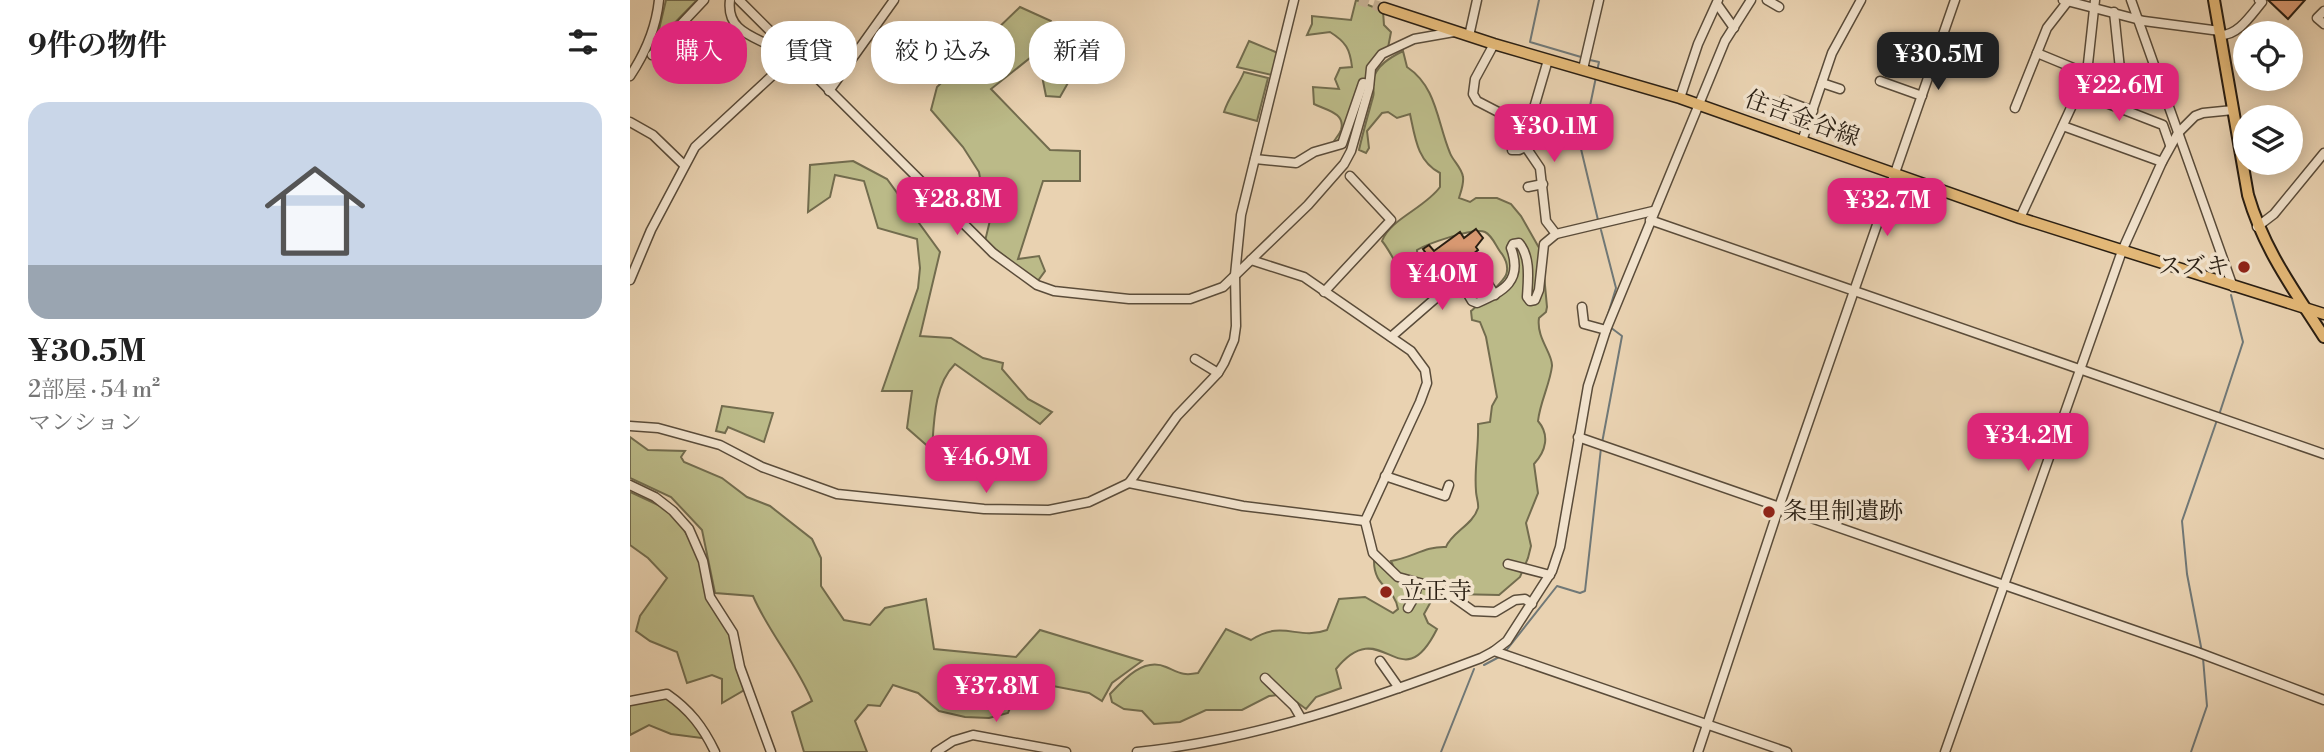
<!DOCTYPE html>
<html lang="ja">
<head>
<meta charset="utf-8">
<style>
	:root { --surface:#fff; --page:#f6f6f6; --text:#222; --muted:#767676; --line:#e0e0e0; --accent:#db2777 }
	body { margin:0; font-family:"Libre Bodoni","Noto Serif JP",serif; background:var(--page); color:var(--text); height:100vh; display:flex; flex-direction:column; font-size:26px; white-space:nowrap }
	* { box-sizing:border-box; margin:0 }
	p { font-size:23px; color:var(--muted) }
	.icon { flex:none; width:38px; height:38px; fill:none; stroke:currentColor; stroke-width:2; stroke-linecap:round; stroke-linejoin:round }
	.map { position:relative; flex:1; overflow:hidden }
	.details { display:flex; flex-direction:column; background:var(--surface); width:630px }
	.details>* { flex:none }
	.banner { position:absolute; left:21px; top:21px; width:665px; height:63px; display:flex; gap:14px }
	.buttons { position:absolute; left:1603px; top:21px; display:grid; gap:14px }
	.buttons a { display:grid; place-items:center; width:70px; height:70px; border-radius:50%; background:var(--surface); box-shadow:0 4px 18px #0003; font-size:35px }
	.price { position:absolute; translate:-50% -60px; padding:0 16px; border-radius:14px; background:var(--accent); color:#fff; font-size:23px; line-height:46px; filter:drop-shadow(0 2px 4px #0008) }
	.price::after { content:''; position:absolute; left:50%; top:42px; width:21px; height:16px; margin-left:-10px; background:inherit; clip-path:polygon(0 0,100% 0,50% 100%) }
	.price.selected { background:#222; color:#fff }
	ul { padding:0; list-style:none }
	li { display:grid; align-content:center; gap:14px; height:371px; padding:0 28px }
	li+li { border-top:2px solid var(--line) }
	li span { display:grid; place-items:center; height:217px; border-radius:21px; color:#555 }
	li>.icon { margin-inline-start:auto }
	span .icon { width:126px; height:126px; fill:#fffc; stroke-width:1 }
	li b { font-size:30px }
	h2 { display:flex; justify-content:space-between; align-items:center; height:84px; padding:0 28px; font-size:30px }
	.chip { padding:0 24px; border-radius:28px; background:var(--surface); box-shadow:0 4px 18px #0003; font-size:24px; line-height:63px }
	.chip.selected { background:var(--accent); color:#fff }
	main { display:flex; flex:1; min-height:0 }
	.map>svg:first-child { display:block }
</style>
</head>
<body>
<main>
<section class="details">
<h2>9件の物件<svg class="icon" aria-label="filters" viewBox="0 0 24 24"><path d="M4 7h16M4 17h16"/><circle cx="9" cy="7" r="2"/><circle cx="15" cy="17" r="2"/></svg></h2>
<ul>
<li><span style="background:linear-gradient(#c9d6e8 75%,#9aa5b1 0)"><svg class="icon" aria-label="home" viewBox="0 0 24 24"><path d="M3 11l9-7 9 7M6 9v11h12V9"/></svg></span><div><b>¥30.5M</b><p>2部屋 · 54 m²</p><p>マンション</p></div></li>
</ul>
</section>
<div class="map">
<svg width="1694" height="752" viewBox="0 0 1694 752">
	<rect width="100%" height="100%" fill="#e9d2b1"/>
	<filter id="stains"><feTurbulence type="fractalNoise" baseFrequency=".00286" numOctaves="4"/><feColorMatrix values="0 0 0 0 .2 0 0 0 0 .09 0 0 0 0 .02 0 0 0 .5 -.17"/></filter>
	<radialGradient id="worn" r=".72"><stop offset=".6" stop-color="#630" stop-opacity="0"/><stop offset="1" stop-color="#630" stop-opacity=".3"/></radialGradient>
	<g fill="#bbba88" stroke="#726c4e" stroke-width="2">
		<polygon points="36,0 67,0 26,42"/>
		<path d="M 726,0 L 753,11 L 754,25 L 761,32 L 757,53 L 743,71 L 722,128 L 720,125 L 712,137 L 702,145 C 704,139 709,136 711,130 C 716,113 696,110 684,104 L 683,87 L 709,89 L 705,79 L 710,68 L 722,67 C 720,49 716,42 700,32 L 677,35 L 682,24 L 682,16 L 721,20 Z"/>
		<polygon points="390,7 421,21 426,37 451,60 430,97 416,96 411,71 400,58 361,89 420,150 450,151 450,181 413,181 388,259 409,256 415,271 407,282 355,241 363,208 352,190 349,172 333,147 301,110 307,87"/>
		<polygon points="619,41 648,53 642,75 607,67"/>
		<path d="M 773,51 L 777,67 C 807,87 807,122 820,153 C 823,161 832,168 833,177 C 834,184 831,191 829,198 L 840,202 L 846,198 L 867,198 L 881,204 L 891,216 L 912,253 L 917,307 L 916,312 L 909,318 C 906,338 923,354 922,366 C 920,384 910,402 908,421 C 920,435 916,451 904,464 L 908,493 L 896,523 L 901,546 L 898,558 L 890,577 L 869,595 L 823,594 L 795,585 L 804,596 L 794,614 L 798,623 L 807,629 C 770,703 753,611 706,669 L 711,688 L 686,697 L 676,709 L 656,694 L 639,696 L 612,710 L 576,710 L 550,722 L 524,724 L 512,711 L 494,709 L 482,702 L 480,694 C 494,679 514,657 536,667 C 550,673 553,676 568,673 L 596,629 L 621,640 C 654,619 667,641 697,630 L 709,599 L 735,597 L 763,613 L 768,609 C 764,586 744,588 744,561 L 759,564 L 765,570 L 761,561 C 782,558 795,546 816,547 C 822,532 843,525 848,508 C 849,504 846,496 846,491 C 844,468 849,447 848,424 L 860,422 L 862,406 L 867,397 L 856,337 L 850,322 L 842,320 L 841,311 C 850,303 871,285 876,275 C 879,267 876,260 872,254 C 866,247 863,236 855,232 C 844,227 797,244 787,250 L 789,282 L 784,286 C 770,277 763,254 752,241 C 760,219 795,208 810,187 L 810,173 C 787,161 785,137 780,114 L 767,118 L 758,112 L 752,113 L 737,131 L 739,148 L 736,153 L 729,150 C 733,132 738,115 743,97 C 745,92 742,87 743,81 C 745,66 761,57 773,51 Z"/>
		<path d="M 614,72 L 638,78 L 627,121 L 594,112 C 598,98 608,87 614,72 Z"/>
		<path d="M 223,161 L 257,179 L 310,252 L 290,336 L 321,338 L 353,358 L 373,363 L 372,369 L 398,399 L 422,412 L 410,424 L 325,364 C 304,385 304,421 302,450 L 277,428 L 282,391 L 252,391 L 288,288 L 290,268 L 287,239 L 248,228 L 234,181 L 205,175 L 200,197 L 178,212 L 180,165 Z"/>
		<polygon points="92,406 143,413 134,442 98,427 95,433 86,431"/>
		<path d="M 0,437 L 18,450 L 55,451 L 51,457 L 54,462 L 92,478 L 117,497 L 140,506 L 182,539 L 191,558 L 191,586 L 214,620 L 240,625 L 255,608 L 296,599 L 304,649 L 386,657 L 410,630 L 512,661 L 482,683 L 472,701 L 459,693 L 418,685 L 413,692 L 383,701 L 378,713 L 359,718 L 335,717 L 309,711 L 288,693 L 263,685 L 250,706 L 238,705 L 225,721 L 237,752 L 174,752 L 162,712 L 182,701 C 167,664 139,633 123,596 L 85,593 L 72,530 L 41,497 L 0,478 Z"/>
		<polygon points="0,492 43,512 73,561 80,597 103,633 116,689 92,703 92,679 82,675 57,683 47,652 20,641 6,631 10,616 37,578 18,558 0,545"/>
		<polygon points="38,694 79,739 41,734 19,725 0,735 0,698"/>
	</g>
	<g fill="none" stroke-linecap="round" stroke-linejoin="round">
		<g stroke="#707877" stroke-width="2">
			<polyline points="909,0 900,42 951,57"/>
			<polyline points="960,60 969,62 967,71"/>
			<polyline points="966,77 951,149 968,220"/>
			<polyline points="971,230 986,288 975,324"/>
			<polyline points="1589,415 1613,342 1601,295"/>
			<polyline points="972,443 992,336 980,327"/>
			<polyline points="875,652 927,586 950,593 955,591 971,448"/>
			<polyline points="1572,652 1557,574 1552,521 1587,420"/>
			<polyline points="854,665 871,656"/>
			<polyline points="811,752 844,669"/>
			<polyline points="1561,752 1577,706 1573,658"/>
		</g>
	</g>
	<g fill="#d99972" stroke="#2a1f13" stroke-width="2">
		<polygon points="1638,0 1675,0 1658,19"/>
		<polygon points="846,229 853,238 846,247 848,250 820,273 823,278 805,291 801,286 806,282 801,275 807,270 793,249 799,245 804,251 830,232 834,238"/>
	</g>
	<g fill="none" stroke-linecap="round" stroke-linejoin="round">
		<polyline stroke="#c3ae91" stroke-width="10" stroke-dasharray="10 5" stroke-linecap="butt" points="729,0 754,8"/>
		<defs>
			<g id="minor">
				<polyline points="109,0 363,253 407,285 424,291 499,299 560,299 593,287 678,205 714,164 721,151 739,88 741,68 752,54 784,39 824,32"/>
				<polyline points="1137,0 1149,7"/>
				<polyline points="1433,0 1514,21 1590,31"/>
				<polyline points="1501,0 1603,287"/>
				<polyline points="1087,4 1104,28"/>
				<polyline points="1694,11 1687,18 1694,24"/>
				<path d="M 1590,35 C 1608,36 1621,15 1632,2 L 1629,0"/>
				<polyline points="839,36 847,0"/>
				<polyline points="864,44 845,79 843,94 847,101 874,115 910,168 916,221 926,234 1023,211"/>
				<polyline points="1407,53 1492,88 1484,12"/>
				<polyline points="22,55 74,0"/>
				<polyline points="953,69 969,0"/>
				<path d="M 0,76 C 16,52 26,29 29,0"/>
				<polyline points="1250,81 1292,96"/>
				<polyline points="1192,83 1210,89"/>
				<polyline points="199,91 264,0"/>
				<polyline points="1448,92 1533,125 1540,145"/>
				<polyline points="1050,98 1068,44 1088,0"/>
				<polyline points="1154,100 1183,111"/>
				<polyline points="1385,108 1417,28 1438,1"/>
				<polyline points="0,122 23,135 54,165"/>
				<polyline points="1433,126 1532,162"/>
				<polyline points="1172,141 1202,53 1231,0"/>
				<polyline points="894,142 918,60"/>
				<polyline points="882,150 889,150 897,146"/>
				<polyline points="625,159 666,163 684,152 712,144 733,83 739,84"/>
				<polyline points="898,187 913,184"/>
				<polyline points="1390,218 1457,73 1465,0"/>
				<polyline points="1020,220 1694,454"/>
				<polyline points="1627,227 1644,214 1694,153"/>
				<polyline points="621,260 674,277 781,351 795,370 797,383 790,402 735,521 743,553 768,577 812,589 843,611 865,612 885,600 895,599 902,604"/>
				<path d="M 0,280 L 21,230 L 65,147 L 145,73 L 150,59 L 145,48 C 123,36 96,31 100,0"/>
				<path d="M 830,281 L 842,301 L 847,303 C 874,291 893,281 881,248 L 883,244 L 889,243 C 901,257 898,280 897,297 L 900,301 L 905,300 L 909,290 L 914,244 L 926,234"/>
				<polyline points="858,284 865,295"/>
				<polyline points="694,292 761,220 720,176"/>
				<polyline points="952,307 954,324 976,330"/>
				<polyline points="761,337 807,297 848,268"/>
				<polyline points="565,359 588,373"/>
				<polyline points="0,426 28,428 90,445 132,467 207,494 354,509 419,510 459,502 499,483 547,416 588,373 594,363 604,340 606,326 605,275 611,215 664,0"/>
				<polyline points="948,437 1567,652 1694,700"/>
				<polyline points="755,476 815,496 819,485"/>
				<polyline points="499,483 613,506 735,521"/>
				<polyline points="0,485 25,497 43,511 59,529 73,561 80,597 103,633 110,667 141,752"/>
				<polyline points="878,564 920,575"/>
				<polyline points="778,608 785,596 788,583"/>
				<polyline points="864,651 1157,752"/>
				<polyline points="750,661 769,688"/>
				<polyline points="635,678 664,706 671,718"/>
				<path d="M 0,701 L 37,694 C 60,710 73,727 85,752"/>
				<polyline points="306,752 323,741 343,735 436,752"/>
				<path d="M 507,752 C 625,740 740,700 851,658 L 864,651 L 877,641 L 922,571 L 930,547 L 958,386 L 976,330 L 1095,41 L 1121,0"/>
				<polyline points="1068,752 1149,507 1325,0"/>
				<polyline points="1315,752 1492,251 1532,162 1548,133 1565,116 1573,113 1603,110"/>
			</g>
			<polyline id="major" points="754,8 864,44 1050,98 1390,218 1694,314"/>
			<path id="highway" d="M 1584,0 L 1618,195 C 1634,250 1664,290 1694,337"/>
		</defs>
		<use href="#minor" stroke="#5a4c3a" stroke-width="11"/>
		<use href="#major" stroke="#2a1f13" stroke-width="13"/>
		<use href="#highway" stroke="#2a1f13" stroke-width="14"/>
		<use href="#minor" stroke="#f1e2cc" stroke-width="8"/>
		<use href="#major" stroke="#e4b978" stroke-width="10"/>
		<use href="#highway" stroke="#e4b978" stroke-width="10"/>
	</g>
	<g fill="#8f2418" stroke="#f1e2cc" stroke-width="2.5">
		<circle cx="1614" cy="267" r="7"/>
		<circle cx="1139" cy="512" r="7"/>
		<circle cx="756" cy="592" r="7"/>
	</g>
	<g text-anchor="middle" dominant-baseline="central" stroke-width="7" stroke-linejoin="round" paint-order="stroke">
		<g font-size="24" fill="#2a1f13" stroke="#f1e2cc">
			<text transform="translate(1172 119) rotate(20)">住吉金谷線</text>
		</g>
		<g font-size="24" fill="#2a1f13" stroke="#f1e2cc" text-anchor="start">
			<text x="1600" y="267" text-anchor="end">スズキ</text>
			<text x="1153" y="512">条里制遺跡</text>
			<text x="770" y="592">立正寺</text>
		</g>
	</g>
	<rect width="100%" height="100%" filter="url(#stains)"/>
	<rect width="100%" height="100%" fill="url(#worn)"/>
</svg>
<div class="buttons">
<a><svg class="icon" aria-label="locate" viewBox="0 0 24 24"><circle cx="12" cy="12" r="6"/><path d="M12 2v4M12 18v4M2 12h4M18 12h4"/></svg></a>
<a><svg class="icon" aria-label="layers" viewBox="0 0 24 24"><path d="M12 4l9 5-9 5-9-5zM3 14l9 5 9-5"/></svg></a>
</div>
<b class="price selected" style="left:1308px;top:92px">¥30.5M</b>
<b class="price" style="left:1489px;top:123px">¥22.6M</b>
<b class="price" style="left:924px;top:164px">¥30.1M</b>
<b class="price" style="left:327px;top:237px">¥28.8M</b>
<b class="price" style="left:1257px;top:238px">¥32.7M</b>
<b class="price" style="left:812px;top:312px">¥40M</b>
<b class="price" style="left:1398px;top:473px">¥34.2M</b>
<b class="price" style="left:356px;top:495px">¥46.9M</b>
<b class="price" style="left:366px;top:724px">¥37.8M</b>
<div class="banner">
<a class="chip selected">購入</a>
<a class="chip">賃貸</a>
<a class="chip">絞り込み</a>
<a class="chip">新着</a>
</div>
</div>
</main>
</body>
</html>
